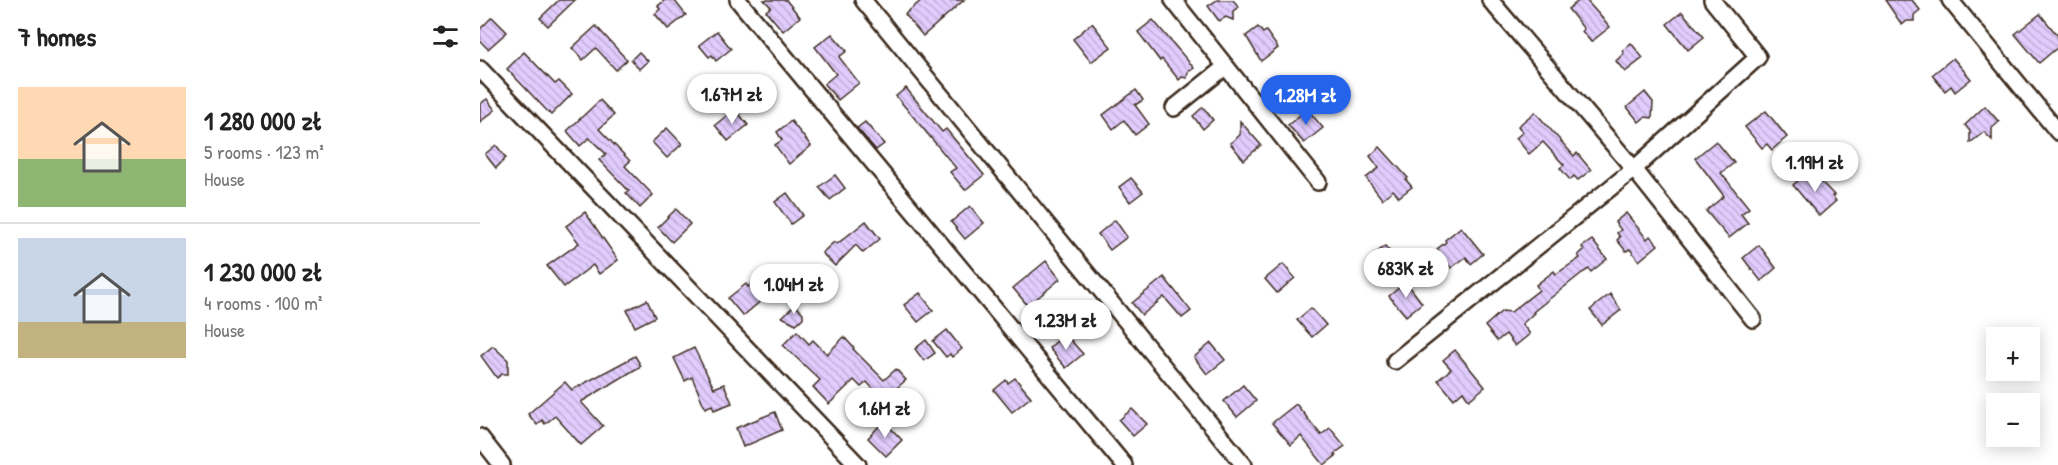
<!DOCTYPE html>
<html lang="en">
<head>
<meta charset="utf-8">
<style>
	:root { --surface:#fff; --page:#f2f2f2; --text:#222; --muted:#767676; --line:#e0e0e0; --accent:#2563eb }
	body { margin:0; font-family:"Patrick Hand",sans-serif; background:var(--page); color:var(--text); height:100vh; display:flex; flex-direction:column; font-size:22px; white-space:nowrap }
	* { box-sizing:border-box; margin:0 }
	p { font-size:20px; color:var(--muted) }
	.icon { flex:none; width:33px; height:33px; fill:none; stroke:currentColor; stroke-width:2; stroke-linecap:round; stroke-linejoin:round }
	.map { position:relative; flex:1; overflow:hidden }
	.drawer { display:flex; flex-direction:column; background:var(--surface); width:480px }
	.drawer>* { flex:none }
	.tools { position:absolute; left:1506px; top:327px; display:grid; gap:12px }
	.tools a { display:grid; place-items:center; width:54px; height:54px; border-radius:0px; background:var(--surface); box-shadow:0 3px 15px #0003; font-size:30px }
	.price { position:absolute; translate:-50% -51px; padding:0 14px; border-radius:21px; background:#fff; color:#222; font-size:20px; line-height:39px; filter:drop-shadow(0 2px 3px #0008) }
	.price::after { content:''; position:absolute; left:50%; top:36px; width:18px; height:14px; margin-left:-9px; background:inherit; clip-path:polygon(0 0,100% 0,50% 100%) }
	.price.selected { background:var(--accent); color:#fff }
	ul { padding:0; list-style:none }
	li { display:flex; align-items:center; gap:18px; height:150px; padding:0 18px }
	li+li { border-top:2px solid var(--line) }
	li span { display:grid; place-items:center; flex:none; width:168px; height:120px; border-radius:0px; color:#555 }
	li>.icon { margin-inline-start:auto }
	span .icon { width:72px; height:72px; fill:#fffc; stroke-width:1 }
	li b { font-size:26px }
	h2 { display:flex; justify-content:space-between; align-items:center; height:72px; padding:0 18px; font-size:26px }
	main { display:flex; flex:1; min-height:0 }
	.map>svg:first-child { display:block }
</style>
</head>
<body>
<main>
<section class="drawer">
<h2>7 homes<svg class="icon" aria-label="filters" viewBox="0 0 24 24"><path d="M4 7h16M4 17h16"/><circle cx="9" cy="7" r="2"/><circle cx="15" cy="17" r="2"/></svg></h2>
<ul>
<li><span style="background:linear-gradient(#ffd9b3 60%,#8fb573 0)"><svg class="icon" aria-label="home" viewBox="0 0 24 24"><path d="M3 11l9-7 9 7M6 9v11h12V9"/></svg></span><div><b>1 280 000 zł</b><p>5 rooms · 123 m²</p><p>House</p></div></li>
<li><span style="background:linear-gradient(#c9d6e8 70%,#c2b280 0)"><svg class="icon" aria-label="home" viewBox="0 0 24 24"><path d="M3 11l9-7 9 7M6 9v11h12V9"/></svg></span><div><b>1 230 000 zł</b><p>4 rooms · 100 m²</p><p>House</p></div></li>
</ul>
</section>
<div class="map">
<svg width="1578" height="465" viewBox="0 0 1578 465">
	<defs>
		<pattern id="building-back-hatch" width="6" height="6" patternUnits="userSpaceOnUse" patternTransform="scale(1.5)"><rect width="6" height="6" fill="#e0ccfd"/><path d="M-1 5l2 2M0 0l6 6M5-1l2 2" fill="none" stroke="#c1afd8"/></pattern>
	</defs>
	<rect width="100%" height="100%" fill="#fff"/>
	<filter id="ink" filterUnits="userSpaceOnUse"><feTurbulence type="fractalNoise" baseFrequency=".0167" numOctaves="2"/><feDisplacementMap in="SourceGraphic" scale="12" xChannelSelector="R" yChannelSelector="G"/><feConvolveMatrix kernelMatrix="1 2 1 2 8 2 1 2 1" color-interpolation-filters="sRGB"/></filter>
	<g filter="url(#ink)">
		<g fill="url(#building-back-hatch)" stroke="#3b2a1e" stroke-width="1.5">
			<polygon points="79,0 95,0 68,26 60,18"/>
			<polygon points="185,0 194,0 206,15 188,29 175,14 180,9 178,6"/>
			<polygon points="284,0 306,0 320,17 303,31 286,11 291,7"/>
			<polygon points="442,0 484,0 443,36 425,14"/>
			<polygon points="737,0 753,0 759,7 753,11 753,20 746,17 739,21 728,6"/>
			<polygon points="1100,0 1106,0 1130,27 1111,42 1102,31 1104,29 1088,9"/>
			<polygon points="1405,0 1432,0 1440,10 1434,15 1434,21 1427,21 1422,25"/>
			<polygon points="1202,12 1224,37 1208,50 1187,24"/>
			<polygon points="1560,14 1578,36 1578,47 1559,63 1535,34"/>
			<polygon points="12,17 27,32 8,49 0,41 0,29"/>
			<polygon points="673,20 714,68 708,72 707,78 702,77 699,80 682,59 680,61 658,32"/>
			<polygon points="612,23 631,47 611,62 593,39"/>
			<polygon points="116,26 147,60 136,70 116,48 103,60 92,48"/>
			<polygon points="778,27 783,33 786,31 798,48 781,61 766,36"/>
			<polygon points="237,31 251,49 236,61 232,55 229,57 219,45"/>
			<polygon points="352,34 367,51 359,57 379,83 358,100 344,84 356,74 335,47"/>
			<polygon points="1151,43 1163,58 1145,72 1136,61 1144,53 1142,51"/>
			<polygon points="44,52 75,84 79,81 92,94 71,115 27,69"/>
			<polygon points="159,52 168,61 159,69 151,60"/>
			<polygon points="1473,58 1491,79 1475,92 1471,86 1465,91 1452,75"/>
			<polygon points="798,77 809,91 795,103 783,88"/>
			<polygon points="426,88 462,132 466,129 504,175 485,190 470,172 476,168 416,96"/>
			<polygon points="656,90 663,100 655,105 669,124 655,135 644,120 633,129 623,115"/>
			<polygon points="1165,92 1173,102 1172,118 1165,117 1159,122 1147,107"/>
			<polygon points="7,99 15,110 0,122 0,104"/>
			<polygon points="120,100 134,115 119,129 150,161 145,166 173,195 160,208 146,193 149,191 119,160 126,154 109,138 100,146 87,131"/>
			<polygon points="1505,106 1519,122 1512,128 1512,140 1504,132 1490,143 1490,131 1485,125"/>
			<polygon points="723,107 733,120 723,129 713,116"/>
			<polygon points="255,109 268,125 248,141 235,125"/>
			<polygon points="827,109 843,128 824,143 808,125"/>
			<polygon points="1286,111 1307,137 1292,150 1287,144 1282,148 1265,127"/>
			<polygon points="1055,112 1094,156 1097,153 1111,170 1098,180 1094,176 1090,180 1080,168 1084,165 1063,142 1049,154 1036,138 1043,132 1038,126"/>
			<polygon points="311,121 331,146 309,164 295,145 302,140 297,132"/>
			<polygon points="760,121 781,145 764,160 750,143 760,135"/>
			<polygon points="385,122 404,144 396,150 377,128"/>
			<polygon points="187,128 202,144 187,158 172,142"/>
			<polygon points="1236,141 1254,163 1241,173 1269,208 1261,214 1268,223 1249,238 1226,211 1244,196 1215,158"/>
			<polygon points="16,145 26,158 16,168 5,154"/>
			<polygon points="900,147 928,178 926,180 932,187 919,197 913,190 902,199 886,178 899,168 890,156"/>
			<polygon points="1330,170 1354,195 1352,196 1356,201 1339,216 1313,185"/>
			<polygon points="355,175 365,188 350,200 339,187"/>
			<polygon points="651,178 663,192 650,202 639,187"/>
			<polygon points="307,193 323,215 311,224 295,202"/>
			<polygon points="490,206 504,223 485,239 471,222"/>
			<polygon points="196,209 210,224 192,242 178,227"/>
			<polygon points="105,212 138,260 119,274 113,265 84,287 67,266 99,243 86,226"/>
			<polygon points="1146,213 1167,239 1170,236 1178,245 1159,261 1150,249 1146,251 1137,240 1140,237 1137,233 1141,230 1135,222"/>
			<polygon points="635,220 647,237 630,250 618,234"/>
			<polygon points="386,221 400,239 383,253 376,245 355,266 342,253 354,242 357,244"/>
			<polygon points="981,227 1003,254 991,264 986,257 971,268 957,249 966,242 965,240"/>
			<polygon points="1112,240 1127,259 1111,272 1109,269 1102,273 1053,312 1054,313 1042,324 1050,334 1035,346 1026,334 1017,341 1005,326 1022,311 1031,312 1059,290 1056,285 1074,271 1076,274 1100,258 1098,255 1104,250 1102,247"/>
			<polygon points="1279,245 1296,268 1281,281 1263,258"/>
			<polygon points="905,246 915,258 902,268 892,256"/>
			<polygon points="566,261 580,279 548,306 533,288"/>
			<polygon points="803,264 815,278 797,293 785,279"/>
			<polygon points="684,277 711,311 702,318 684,297 662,315 652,303"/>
			<polygon points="285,279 294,290 263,316 248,298 266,284 268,287 275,280 279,284"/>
			<polygon points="926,282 942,303 926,316 909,296"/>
			<polygon points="440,293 453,310 438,322 424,305"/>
			<polygon points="1130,294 1141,310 1122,325 1110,310"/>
			<polygon points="167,300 175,317 155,327 147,310"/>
			<polygon points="315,305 323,313 323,318 316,324 302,317"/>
			<polygon points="831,308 846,325 832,337 817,320"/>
			<polygon points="467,330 482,349 472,357 470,354 466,357 453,341"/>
			<polygon points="317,331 329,344 333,340 347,354 364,337 374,348 373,349 404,380 416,369 426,380 403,400 387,382 381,387 374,380 349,404 333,387 340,380 303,345"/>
			<polygon points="585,334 603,354 586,368 569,348"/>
			<polygon points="446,340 455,353 444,361 435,349"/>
			<polygon points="731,343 745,360 727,374 714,357"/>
			<polygon points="13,346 28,360 28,374 22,374 17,378 1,356"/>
			<polygon points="214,348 234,388 244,384 252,403 234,410 232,405 225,408 212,377 205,381 194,358"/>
			<polygon points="975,350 1005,387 989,400 983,391 974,399 958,380 971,369 963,360"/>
			<polygon points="155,356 161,366 101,402 123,426 101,445 75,416 65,424 62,420 57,425 48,414 85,382 92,390"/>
			<polygon points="535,378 551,397 532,412 514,390 526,380 528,383"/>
			<polygon points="763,385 776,401 757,417 744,401"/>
			<polygon points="816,404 841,435 850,428 865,446 854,454 856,456 844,465 821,436 811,445 792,423"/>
			<polygon points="652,409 667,424 653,436 639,420"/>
			<polygon points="295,412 302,430 263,447 256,428"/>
			<polygon points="404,421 422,440 406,456 388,438"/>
		</g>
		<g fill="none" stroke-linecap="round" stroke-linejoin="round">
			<defs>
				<g id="minor">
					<polyline points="258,0 644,465"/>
					<polyline points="383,0 764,465"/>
					<polyline points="693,0 838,182"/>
					<polyline points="1010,0 1154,169 1273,319"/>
					<polyline points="1470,0 1578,132"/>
					<polyline points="0,69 378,465"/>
					<polyline points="694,108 745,67"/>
					<polyline points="915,361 1154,169 1278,57 1232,0"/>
					<polyline points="0,437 22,465"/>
				</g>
			</defs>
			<use href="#minor" stroke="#3b2a1e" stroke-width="20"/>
			<use href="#minor" stroke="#fff" stroke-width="15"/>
		</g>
	</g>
</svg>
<div class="tools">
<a>+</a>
<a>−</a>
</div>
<b class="price" style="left:252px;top:125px">1.67M zł</b>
<b class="price selected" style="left:826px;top:126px">1.28M zł</b>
<b class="price" style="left:1335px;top:193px">1.19M zł</b>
<b class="price" style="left:926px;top:299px">683K zł</b>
<b class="price" style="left:314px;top:315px">1.04M zł</b>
<b class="price" style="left:586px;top:351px">1.23M zł</b>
<b class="price" style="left:405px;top:439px">1.6M zł</b>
</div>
</main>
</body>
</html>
